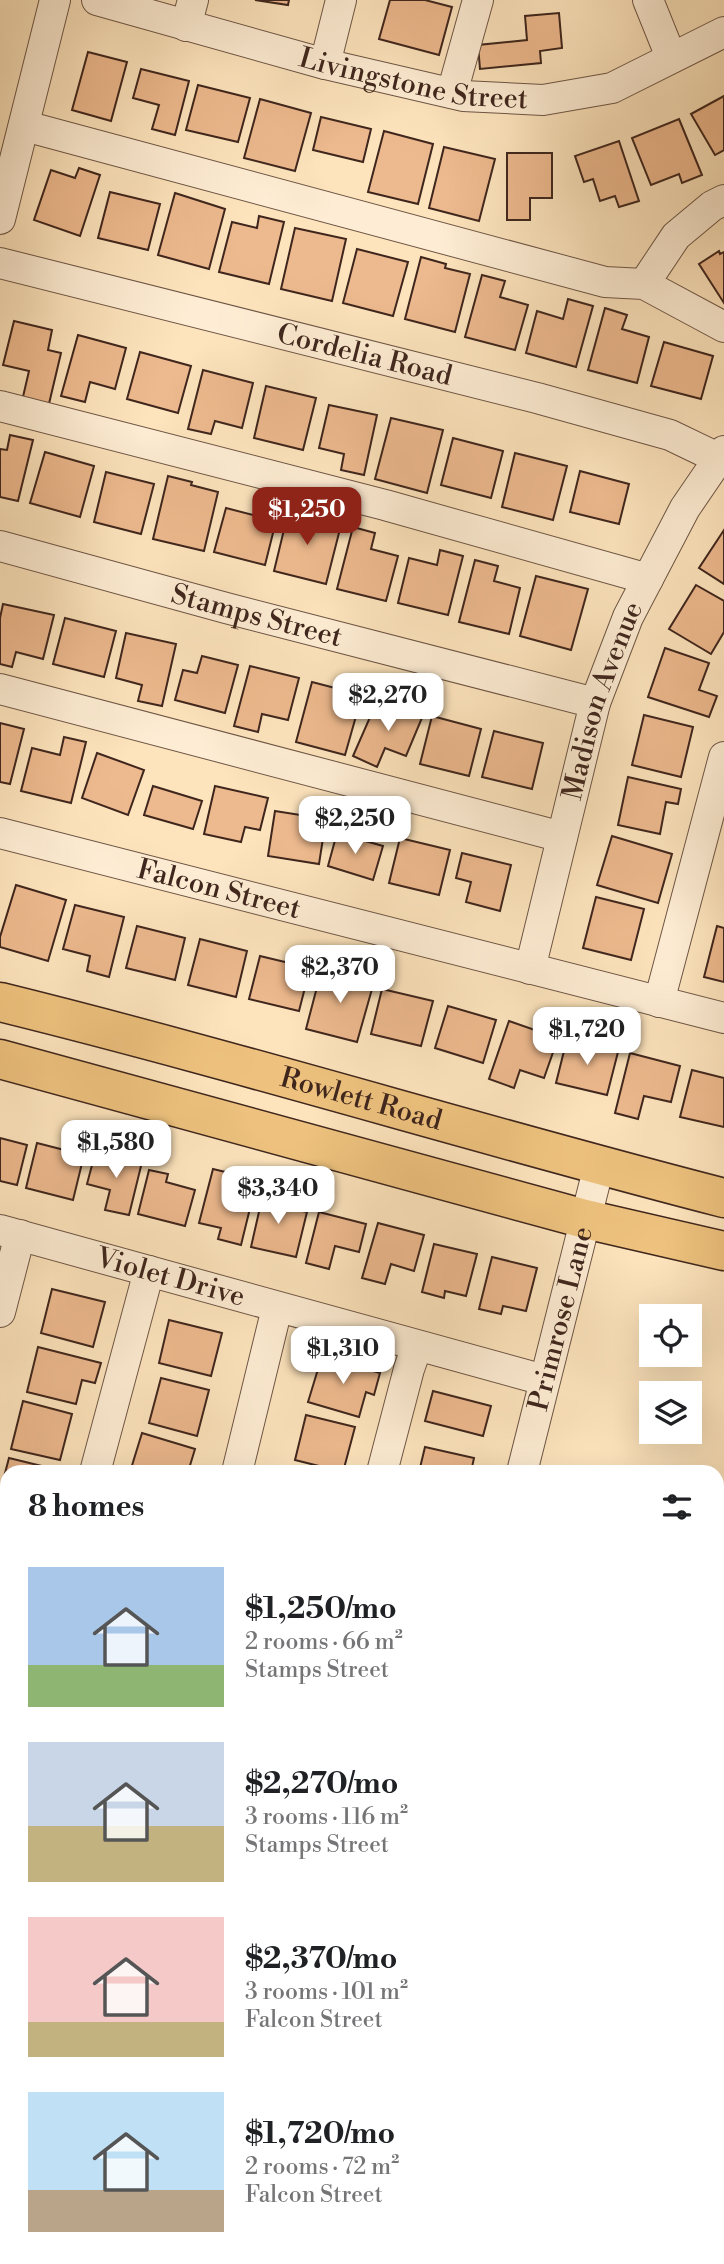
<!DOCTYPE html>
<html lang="en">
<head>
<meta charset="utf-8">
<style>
	:root { --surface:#fff; --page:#f2f2f2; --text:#202124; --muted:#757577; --accent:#8f2418 }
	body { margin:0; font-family:"Libre Bodoni",serif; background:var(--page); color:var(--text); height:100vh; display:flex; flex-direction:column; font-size:26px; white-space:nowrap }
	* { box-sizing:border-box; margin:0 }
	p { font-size:23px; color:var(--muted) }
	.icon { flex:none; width:38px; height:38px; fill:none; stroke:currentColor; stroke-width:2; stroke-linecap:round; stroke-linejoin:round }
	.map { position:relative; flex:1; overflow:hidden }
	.side { position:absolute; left:0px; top:1465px; width:724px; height:800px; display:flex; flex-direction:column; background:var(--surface); border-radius:21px 21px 0 0; box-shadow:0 7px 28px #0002 }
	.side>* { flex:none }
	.buttons { position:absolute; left:639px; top:1304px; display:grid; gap:14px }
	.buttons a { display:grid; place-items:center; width:63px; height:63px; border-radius:0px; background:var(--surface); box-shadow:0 7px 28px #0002; font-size:35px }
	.price { position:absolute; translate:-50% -60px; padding:0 16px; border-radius:14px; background:#fff; color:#222; font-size:23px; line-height:46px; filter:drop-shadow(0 2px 4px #0008) }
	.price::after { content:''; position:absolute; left:50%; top:42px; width:21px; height:16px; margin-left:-10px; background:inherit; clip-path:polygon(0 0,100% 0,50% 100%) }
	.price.on { background:var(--accent); color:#fff }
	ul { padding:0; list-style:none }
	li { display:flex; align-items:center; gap:21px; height:175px; padding:0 28px }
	li span { display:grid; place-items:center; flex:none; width:196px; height:140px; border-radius:0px; color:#555 }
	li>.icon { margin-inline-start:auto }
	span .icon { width:84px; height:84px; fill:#fffc; stroke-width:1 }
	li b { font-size:30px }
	h2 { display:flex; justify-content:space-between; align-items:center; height:84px; padding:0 28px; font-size:30px }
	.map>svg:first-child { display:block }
</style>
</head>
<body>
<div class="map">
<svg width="724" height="2264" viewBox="0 0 724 2264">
	<rect width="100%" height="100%" fill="#fde4bd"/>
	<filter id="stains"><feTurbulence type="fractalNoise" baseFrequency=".00286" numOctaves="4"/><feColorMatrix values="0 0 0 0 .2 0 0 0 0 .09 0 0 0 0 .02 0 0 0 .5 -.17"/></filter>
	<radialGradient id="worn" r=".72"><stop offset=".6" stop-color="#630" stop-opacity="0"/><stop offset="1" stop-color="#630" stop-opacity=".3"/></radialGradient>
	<g fill="#edb98e" stroke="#3f261d" stroke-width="2">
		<polygon points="255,0 289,0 288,5"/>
		<polygon points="390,0 425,0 452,7 439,55 379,39"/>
		<polygon points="559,13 562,48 540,51 541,63 480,69 478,45 527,40 525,16"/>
		<polygon points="88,52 127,62 111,121 72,110"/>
		<polygon points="141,69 189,81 175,135 152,129 159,105 133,98"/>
		<polygon points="198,85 250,98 238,142 186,130"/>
		<polygon points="724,96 724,150 715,155 691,114"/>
		<polygon points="260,99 311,113 295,171 244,158"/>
		<polygon points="321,117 371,129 363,162 313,150"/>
		<polygon points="679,119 702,175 682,183 679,174 651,185 632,138"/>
		<polygon points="384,131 433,144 418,204 368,192"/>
		<polygon points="619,141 639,201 619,207 615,196 600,201 593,179 584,182 575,156"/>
		<polygon points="444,147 495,159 479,221 429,208"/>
		<polygon points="507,153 552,153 552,198 530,198 530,220 507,220"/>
		<polygon points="79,168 100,175 80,236 34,220 51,170 75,178"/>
		<polygon points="110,192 160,204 148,250 98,238"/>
		<polygon points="175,193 225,209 209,269 158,255"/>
		<polygon points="259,216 284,222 269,284 219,272 232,222 257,228"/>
		<polygon points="295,228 346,239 332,301 281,289"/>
		<polygon points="357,249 408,262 393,316 343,303"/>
		<polygon points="719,251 720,254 724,252 724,303 699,264"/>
		<polygon points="421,257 446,264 445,268 470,274 455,332 405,319"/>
		<polygon points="482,275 505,281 500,297 528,305 515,350 465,337"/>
		<polygon points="568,299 593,306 576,367 526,353 537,311 563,319"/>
		<polygon points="605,308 627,315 622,329 649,337 637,383 588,370"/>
		<polygon points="14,321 52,330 48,350 61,353 48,408 22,401 29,371 3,365"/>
		<polygon points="78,335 126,348 115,389 90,382 85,402 61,396"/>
		<polygon points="664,342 713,356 701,399 651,386"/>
		<polygon points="140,352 191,366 178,413 127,399"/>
		<polygon points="203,370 253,383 242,428 215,421 211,434 188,429"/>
		<polygon points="266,386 316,398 303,450 254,438"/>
		<polygon points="329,405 377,415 364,475 341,470 344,454 319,448"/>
		<polygon points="391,418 443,430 427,493 375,479"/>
		<polygon points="10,435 33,440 18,501 0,497 0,449 7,450"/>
		<polygon points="453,438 503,451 491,498 441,485"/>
		<polygon points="45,452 94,466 80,517 30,503"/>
		<polygon points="515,453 567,466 553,520 502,507"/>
		<polygon points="580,471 629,484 619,524 570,512"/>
		<polygon points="106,472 154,484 141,534 94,522"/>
		<polygon points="168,476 192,482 191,485 218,492 204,551 153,539"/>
		<polygon points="226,508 276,521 265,565 214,552"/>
		<polygon points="289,509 341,525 326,584 274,571"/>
		<polygon points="353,527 375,533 371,549 398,556 386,601 337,589"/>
		<polygon points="724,530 724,584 699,568"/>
		<polygon points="440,550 463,556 448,615 398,603 409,558 437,565"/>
		<polygon points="475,560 498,566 494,581 520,588 509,634 459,622"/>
		<polygon points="536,576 588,589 571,650 520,636"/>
		<polygon points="696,585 724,601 724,632 711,654 669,629"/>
		<polygon points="3,604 54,615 43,659 16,652 12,667 0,664 0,618"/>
		<polygon points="65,618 116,631 104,677 53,664"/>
		<polygon points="126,633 176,644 162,706 138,701 142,685 116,678"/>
		<polygon points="665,648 709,663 699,690 717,696 709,717 648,697"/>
		<polygon points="202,656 238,665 225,713 175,700 183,670 197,673"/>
		<polygon points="250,666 299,678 288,720 262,714 258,732 234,726"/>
		<polygon points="312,682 362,695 345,755 296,742"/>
		<polygon points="396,702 424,713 406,756 385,748 377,767 353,756 374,708 391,715"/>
		<polygon points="644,715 693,727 681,777 632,765"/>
		<polygon points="432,716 481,729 469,776 420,764"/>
		<polygon points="0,723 24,729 10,784 0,782"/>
		<polygon points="494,731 543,743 532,789 482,777"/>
		<polygon points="64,737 86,742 71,803 21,791 32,748 60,755"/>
		<polygon points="97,753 144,770 128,815 82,798"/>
		<polygon points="628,777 681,789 678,804 666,802 660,834 618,825"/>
		<polygon points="153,786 202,801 193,829 144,815"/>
		<polygon points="215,786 268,798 260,830 245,827 241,842 204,834"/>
		<polygon points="275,811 326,819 319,864 268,856"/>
		<polygon points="337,833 383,846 373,880 328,866"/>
		<polygon points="612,836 672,854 658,903 597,885"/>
		<polygon points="400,838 450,850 439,895 389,883"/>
		<polygon points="462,853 511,865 500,911 466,902 471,882 456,878"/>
		<polygon points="16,885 66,900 48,961 0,947 0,937"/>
		<polygon points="596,897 644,909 631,960 583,948"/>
		<polygon points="75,905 124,917 109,977 87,971 90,956 63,949"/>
		<polygon points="137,926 185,938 175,980 126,968"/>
		<polygon points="717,926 724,928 724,982 704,977"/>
		<polygon points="200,939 247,951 236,997 188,985"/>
		<polygon points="260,956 310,968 299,1011 249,999"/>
		<polygon points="322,968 374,982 357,1042 306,1029"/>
		<polygon points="382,989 433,1001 421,1046 371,1034"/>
		<polygon points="448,1006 496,1020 483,1063 435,1048"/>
		<polygon points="509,1021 558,1038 544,1078 520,1070 514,1088 489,1079"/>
		<polygon points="567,1039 618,1052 607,1095 556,1083"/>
		<polygon points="630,1053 680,1066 671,1102 644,1096 638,1119 615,1113"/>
		<polygon points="692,1070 724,1078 724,1127 680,1117"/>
		<polygon points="0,1138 27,1145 17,1185 0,1181"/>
		<polygon points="37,1143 84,1155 73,1200 26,1188"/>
		<polygon points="96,1150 142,1162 129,1215 105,1210 110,1190 87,1184"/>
		<polygon points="213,1169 242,1176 238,1193 253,1196 241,1245 218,1239 221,1228 199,1223"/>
		<polygon points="149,1170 168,1174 166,1182 195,1190 185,1226 138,1214"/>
		<polygon points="264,1190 283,1195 280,1206 307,1212 296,1257 251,1247"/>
		<polygon points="319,1212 366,1224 359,1252 335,1246 329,1269 306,1263"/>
		<polygon points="378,1223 424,1235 414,1271 391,1264 385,1284 362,1278"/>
		<polygon points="434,1244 477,1254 466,1296 445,1291 444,1298 422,1292"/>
		<polygon points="492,1257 537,1268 526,1311 503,1306 501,1314 479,1309"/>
		<polygon points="52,1289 105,1302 93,1347 41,1333"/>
		<polygon points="169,1320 222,1333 211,1376 159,1363"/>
		<polygon points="38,1347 101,1363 95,1383 82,1380 76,1404 27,1392"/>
		<polygon points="322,1356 380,1373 374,1395 366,1392 359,1417 308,1402"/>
		<polygon points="161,1378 209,1390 197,1436 149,1423"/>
		<polygon points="433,1391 491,1406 483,1436 425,1421"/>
		<polygon points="23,1401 72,1414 60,1460 11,1449"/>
		<polygon points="306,1415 355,1427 343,1472 295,1460"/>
		<polygon points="142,1433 195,1449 188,1472 130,1472"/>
		<polygon points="425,1447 474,1458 471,1472 419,1472"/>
		<polygon points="9,1458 54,1469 53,1472 7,1472 7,1506 0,1505 0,1492"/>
		<polygon points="0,1515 7,1517 7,1566 0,1564"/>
		<polygon points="0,1575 7,1576 7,1626 0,1625"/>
		<polygon points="718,1613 724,1615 724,1674 718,1672"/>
		<polygon points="0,1638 7,1640 7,1672 3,1685 0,1684"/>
		<polygon points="718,1777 724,1778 724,1791 720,1810 718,1809"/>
		<polygon points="719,1895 724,1897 724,1961 718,1959"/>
		<polygon points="0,1995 7,1997 7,2046 0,2045"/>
		<polygon points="0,2056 7,2057 7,2108 0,2106"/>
		<polygon points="718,2061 724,2062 722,2079 724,2079 724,2105 721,2115 718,2114"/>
		<polygon points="0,2115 7,2117 7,2167 0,2165"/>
		<polygon points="0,2175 7,2177 0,2204"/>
		<polygon points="724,2186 724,2241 718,2235 718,2194"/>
		<polygon points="237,2258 271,2258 270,2264 235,2264"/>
		<polygon points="362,2258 387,2258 409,2263 361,2264"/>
	</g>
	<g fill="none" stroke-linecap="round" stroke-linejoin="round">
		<defs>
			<g id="minor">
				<path id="s1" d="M 97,0 L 325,64 L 463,96 L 543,100 L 612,88 L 724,32"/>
				<polyline points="648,0 671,57"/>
				<polyline points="186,26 193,0"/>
				<polyline points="325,64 341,0"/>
				<polyline points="452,93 478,0"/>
				<polyline points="25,126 605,282 644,284 724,327"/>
				<polyline points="0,219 55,0"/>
				<path id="s2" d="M 0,263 L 537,398 L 670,435 L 724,461"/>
				<polyline points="644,284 676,236 712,206 724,200"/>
				<polyline points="0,406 385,505 648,579"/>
				<path id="s3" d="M 0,546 L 226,608 L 595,703"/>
				<polyline points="0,689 562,837"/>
				<path id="s4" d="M 0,833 L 724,1018"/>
				<path id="s5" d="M 530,969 L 595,703 L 628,617 L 685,508 L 724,451"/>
				<polyline points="659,1002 724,757"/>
				<path id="s6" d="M 0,1230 L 544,1380"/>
				<polyline points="0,1312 20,1235"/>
				<polyline points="95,1472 149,1271"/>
				<polyline points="237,1472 277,1308"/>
				<polyline points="382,1472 409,1369 417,1346"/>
				<path id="s7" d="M 522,1472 L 599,1166"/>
				<polyline points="718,1585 724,1587"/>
				<polyline points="718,1717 724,1719"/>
				<polyline points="0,1848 7,1823"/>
				<polyline points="718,1866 724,1867"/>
				<polyline points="718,2005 724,2007"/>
				<polyline points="718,2152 724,2153"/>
				<polyline points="585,2258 607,2264"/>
				<polyline points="38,2264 40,2258"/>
				<polyline points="178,2264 180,2258"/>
				<polyline points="321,2264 323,2258"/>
			</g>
			<g id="major">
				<path id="s8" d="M 0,1002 C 243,1062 482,1136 724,1198"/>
				<polyline points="0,1059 585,1219 724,1251"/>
			</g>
		</defs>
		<use href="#minor" stroke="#6e5645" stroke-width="32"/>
		<use href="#major" stroke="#3f261d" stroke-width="41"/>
		<use href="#minor" stroke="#feedd4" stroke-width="30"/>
		<use href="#major" stroke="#eec27e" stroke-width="38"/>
	</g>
	<g text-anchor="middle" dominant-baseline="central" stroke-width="5" stroke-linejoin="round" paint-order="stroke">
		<g font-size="28" fill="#3f261d" stroke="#feedd4">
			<text stroke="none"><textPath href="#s1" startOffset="327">Livingstone Street</textPath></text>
			<text stroke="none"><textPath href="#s2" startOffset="376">Cordelia Road</textPath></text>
			<text stroke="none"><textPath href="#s3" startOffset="266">Stamps Street</textPath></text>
			<text stroke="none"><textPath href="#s5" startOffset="278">Madison Avenue</textPath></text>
			<text stroke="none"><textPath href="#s4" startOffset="226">Falcon Street</textPath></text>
			<text stroke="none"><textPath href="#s8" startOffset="374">Rowlett Road</textPath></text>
			<text stroke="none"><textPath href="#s6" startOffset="177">Violet Drive</textPath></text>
			<text stroke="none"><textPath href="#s7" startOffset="158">Primrose Lane</textPath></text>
		</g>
	</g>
	<rect width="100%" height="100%" filter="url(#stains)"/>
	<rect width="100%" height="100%" fill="url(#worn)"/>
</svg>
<div class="buttons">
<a><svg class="icon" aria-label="locate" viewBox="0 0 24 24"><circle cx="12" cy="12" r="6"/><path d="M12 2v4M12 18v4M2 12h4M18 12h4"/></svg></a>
<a><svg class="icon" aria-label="layers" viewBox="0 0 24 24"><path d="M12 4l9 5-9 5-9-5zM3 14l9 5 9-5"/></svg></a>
</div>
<b class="price on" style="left:307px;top:547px">$1,250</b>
<b class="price" style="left:388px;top:733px">$2,270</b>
<b class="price" style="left:355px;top:856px">$2,250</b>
<b class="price" style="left:340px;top:1005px">$2,370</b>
<b class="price" style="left:587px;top:1067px">$1,720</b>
<b class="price" style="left:116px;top:1180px">$1,580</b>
<b class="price" style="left:278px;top:1226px">$3,340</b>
<b class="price" style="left:343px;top:1386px">$1,310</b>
<section class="side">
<h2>8 homes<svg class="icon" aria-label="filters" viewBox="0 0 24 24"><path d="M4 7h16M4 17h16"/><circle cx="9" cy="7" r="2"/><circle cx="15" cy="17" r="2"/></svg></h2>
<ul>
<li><span style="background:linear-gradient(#a9c7e8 70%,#8fb573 0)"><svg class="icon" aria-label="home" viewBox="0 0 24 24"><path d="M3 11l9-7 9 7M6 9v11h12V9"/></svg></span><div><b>$1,250/mo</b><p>2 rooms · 66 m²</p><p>Stamps Street</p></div></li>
<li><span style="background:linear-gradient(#c9d6e8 60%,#c2b280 0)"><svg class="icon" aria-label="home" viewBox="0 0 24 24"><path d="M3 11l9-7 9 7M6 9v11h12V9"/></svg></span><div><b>$2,270/mo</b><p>3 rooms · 116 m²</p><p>Stamps Street</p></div></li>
<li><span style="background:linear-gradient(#f6c9c9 75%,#c2b280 0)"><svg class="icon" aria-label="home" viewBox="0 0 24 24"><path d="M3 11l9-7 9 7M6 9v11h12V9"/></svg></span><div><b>$2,370/mo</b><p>3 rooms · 101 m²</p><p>Falcon Street</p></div></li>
<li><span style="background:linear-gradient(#bfe0f5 70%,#b9a48a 0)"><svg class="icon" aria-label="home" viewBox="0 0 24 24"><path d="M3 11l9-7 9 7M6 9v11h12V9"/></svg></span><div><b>$1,720/mo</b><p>2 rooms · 72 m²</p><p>Falcon Street</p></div></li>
</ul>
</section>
</div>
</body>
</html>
